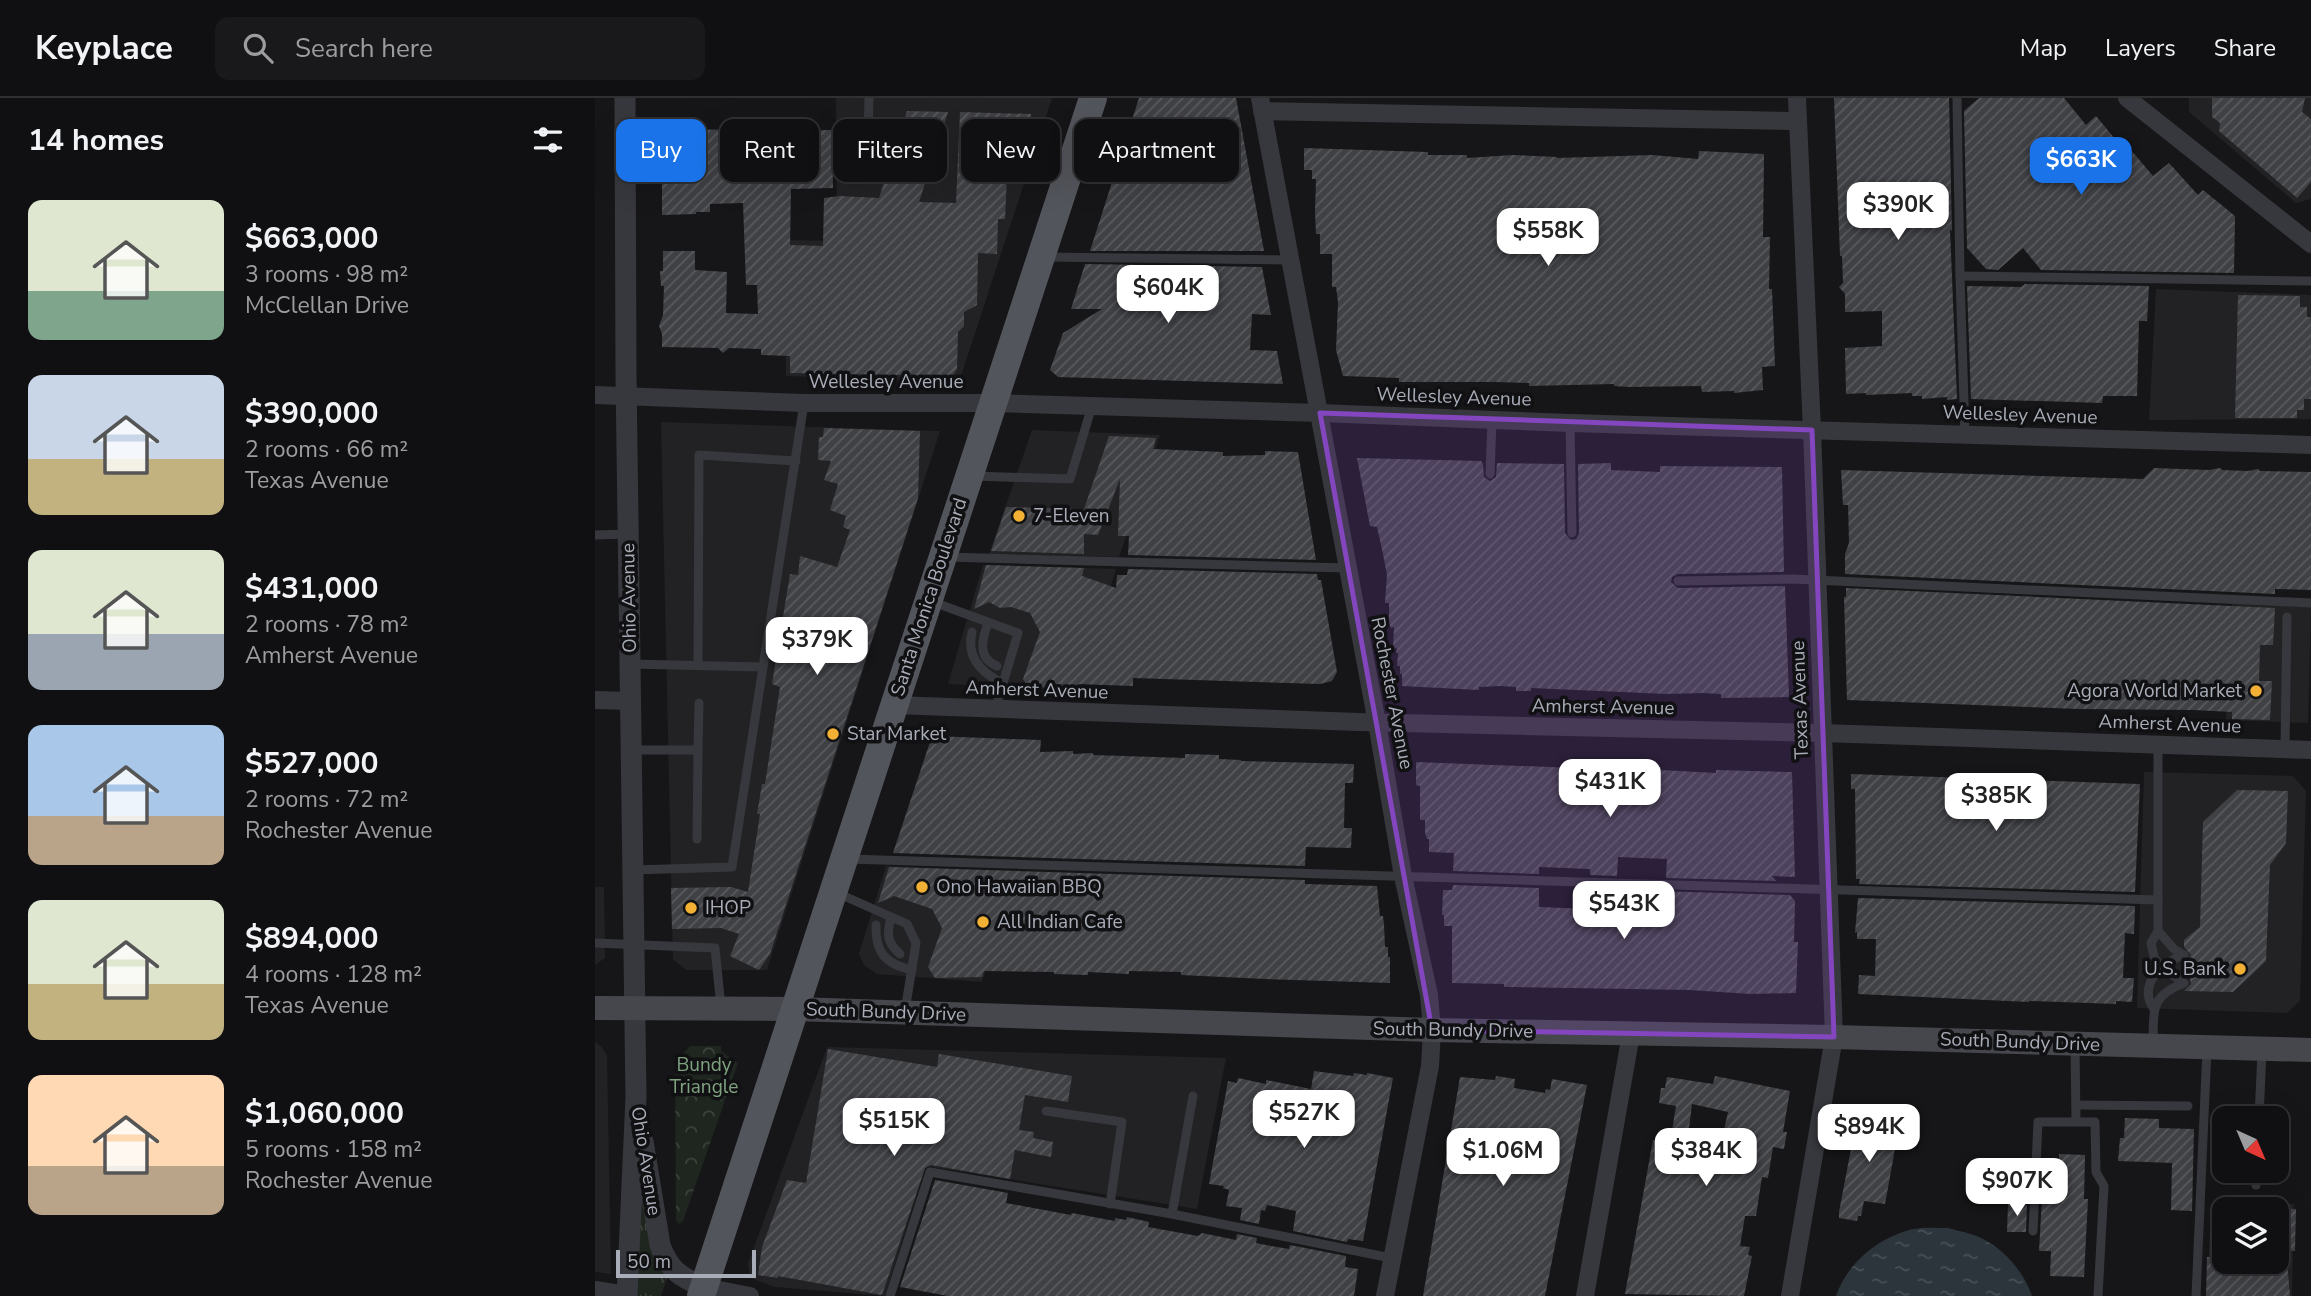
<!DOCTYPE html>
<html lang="en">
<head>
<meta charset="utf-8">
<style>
	:root { --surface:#101012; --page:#19191b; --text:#f1f3f6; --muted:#9c9d9f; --line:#303032; --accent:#1a73e8 }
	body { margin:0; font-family:"Nunito Sans",sans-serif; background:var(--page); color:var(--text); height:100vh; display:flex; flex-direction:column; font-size:26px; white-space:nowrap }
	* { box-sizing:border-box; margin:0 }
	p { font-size:23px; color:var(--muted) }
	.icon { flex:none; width:38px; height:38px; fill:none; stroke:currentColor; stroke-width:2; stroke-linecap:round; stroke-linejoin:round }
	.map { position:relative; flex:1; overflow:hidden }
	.details { display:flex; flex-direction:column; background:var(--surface); width:595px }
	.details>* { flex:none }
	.top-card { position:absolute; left:21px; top:21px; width:665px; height:63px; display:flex; gap:14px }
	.needle { width:46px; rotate:136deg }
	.tools { position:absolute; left:1617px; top:1008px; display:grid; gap:14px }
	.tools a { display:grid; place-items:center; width:77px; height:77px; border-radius:14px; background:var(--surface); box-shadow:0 7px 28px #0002,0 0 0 2px var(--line); font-size:35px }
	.scale { position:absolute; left:21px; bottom:18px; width:140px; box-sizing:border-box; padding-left:7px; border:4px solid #a8adb8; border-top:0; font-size:19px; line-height:24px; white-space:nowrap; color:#a8adb8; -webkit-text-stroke:5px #111113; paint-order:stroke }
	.price { position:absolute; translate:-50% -60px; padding:0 16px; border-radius:14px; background:#fff; color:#222; font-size:23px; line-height:46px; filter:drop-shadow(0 2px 4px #0008) }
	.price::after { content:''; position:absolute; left:50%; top:42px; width:21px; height:16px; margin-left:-10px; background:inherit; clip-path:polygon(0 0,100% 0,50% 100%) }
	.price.on { background:var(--accent); color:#fff }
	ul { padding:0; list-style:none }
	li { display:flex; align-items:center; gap:21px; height:175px; padding:0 28px }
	li span { display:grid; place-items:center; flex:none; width:196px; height:140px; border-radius:14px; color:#555 }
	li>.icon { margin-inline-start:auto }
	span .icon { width:84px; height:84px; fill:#fffc; stroke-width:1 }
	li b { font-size:30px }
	h2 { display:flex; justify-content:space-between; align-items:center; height:84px; padding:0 28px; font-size:30px }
	.tag { padding:0 24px; border-radius:14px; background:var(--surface); box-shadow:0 7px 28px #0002,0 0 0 2px var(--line); font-size:24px; line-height:63px }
	.tag.on { background:var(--accent); color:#fff }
	header { display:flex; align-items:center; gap:42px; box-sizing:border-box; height:98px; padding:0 35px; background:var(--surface); border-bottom:2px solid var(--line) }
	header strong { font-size:33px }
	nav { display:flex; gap:38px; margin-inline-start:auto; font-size:24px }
	.search { width:490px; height:63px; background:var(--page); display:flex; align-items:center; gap:18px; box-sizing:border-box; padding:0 24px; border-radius:14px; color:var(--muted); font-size:26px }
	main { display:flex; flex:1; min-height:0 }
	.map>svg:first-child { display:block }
</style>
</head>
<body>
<header>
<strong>Keyplace</strong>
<div class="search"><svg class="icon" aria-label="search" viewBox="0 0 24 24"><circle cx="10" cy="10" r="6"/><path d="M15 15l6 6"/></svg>Search here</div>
<nav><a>Map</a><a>Layers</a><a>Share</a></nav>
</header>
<main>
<section class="details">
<h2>14 homes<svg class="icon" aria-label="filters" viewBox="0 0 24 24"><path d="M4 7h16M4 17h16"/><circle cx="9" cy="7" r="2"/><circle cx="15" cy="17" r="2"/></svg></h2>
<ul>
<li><span style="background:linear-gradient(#dfe7d0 65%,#7fa58c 0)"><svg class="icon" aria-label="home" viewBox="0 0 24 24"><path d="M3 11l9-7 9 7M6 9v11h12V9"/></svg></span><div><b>$663,000</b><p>3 rooms · 98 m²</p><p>McClellan Drive</p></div></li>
<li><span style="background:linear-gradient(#c9d6e8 60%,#c2b280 0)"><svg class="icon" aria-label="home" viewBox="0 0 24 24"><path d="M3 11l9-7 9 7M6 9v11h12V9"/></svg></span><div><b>$390,000</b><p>2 rooms · 66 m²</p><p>Texas Avenue</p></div></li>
<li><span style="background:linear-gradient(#dfe7d0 60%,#9aa5b1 0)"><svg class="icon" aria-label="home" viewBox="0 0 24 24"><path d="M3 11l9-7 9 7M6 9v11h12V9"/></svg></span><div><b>$431,000</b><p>2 rooms · 78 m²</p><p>Amherst Avenue</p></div></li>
<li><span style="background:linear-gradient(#a9c7e8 65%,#b9a48a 0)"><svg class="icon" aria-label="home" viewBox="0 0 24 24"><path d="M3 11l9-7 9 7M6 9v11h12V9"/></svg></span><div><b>$527,000</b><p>2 rooms · 72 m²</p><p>Rochester Avenue</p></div></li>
<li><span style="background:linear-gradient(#dfe7d0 60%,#c2b280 0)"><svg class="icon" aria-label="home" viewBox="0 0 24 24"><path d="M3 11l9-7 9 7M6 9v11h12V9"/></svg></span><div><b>$894,000</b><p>4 rooms · 128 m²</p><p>Texas Avenue</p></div></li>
<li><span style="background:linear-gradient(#ffd9b3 65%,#b9a48a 0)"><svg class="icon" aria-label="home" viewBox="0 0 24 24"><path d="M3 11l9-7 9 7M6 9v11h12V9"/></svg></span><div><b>$1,060,000</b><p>5 rooms · 158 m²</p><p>Rochester Avenue</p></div></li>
</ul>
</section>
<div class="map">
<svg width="1716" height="1198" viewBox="0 0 1716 1198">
	<defs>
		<pattern id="grass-tufts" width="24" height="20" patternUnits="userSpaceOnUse" patternTransform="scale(1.75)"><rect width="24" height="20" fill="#1e261f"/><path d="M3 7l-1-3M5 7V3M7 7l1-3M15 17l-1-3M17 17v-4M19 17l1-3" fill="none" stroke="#3c433d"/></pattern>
		<pattern id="park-crowns" width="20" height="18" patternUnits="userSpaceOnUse" patternTransform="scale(1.75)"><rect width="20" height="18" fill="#1e261f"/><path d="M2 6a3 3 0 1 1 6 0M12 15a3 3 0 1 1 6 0" fill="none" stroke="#3c433d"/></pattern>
		<pattern id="water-ripples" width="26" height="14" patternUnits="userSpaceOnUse" patternTransform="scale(1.75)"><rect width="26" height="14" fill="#2c353c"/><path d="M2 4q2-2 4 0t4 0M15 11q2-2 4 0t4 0" fill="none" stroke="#485056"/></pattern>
		<pattern id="building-hatch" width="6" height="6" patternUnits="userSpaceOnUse" patternTransform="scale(1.75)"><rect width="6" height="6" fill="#404145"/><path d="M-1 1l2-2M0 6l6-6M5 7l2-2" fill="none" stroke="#595a5e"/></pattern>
	</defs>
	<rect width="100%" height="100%" fill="#161618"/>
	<g fill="#222225" fill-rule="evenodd">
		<polygon points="241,0 457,0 367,275 361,285 191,278 191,142 242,143"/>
		<polygon points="1594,0 1716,0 1716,101 1701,105 1594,14"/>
		<polygon points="1561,191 1716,197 1716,321 1554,322"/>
		<polygon points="66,324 345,333 172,872 91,872 78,861"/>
		<polygon points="437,332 565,337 524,459 394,456"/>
		<polygon points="388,467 521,471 483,593 353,586"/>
		<polygon points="1637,506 1716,509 1713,625 1631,622"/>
		<polygon points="1549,674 1698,678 1711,693 1705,903 1692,915 1542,910"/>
		<polygon points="291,768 422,774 387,884 282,876 269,867 264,856"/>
		<polygon points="0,789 9,789 10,860 0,867"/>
		<polygon points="0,944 7,949 12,958 16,1176 0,1174"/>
		<polygon points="232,949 631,960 602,1111 331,1068 290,1198 180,1189 155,1180 153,1166"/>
		<path d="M 1616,1105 L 1699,1106 L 1697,1198 L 1612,1198 ZM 1629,1111 L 1682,1111 L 1682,1164 L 1629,1164 Z"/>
	</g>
	<polygon fill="url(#grass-tufts)" points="46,1090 67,1173 72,1180 66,1198 41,1198"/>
	<polygon fill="url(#park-crowns)" points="95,948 126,948 126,953 143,965 88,1123 84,1126 81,1122 80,965"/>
	<path fill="url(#water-ripples)" d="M 1353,1130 C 1363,1133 1376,1135 1386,1140 C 1409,1151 1429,1174 1437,1198 L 1241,1198 C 1252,1165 1285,1138 1319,1131 C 1330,1129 1342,1130 1353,1130 Z"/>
	<g fill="url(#building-hatch)" fill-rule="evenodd">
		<polygon points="544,0 641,0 669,153 495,153"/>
		<polygon points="1239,0 1354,0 1357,133 1355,131 1362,301 1352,302 1352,299 1327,301 1327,298 1317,298 1317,295 1271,297 1271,295 1251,296 1250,250 1287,248 1287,213 1250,214 1250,196 1244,189 1248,185 1247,158 1245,158"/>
		<polygon points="1384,0 1469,0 1491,27 1501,18 1526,48 1530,45 1558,78 1574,65 1603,97 1608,92 1640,118 1639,175 1446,172 1428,150 1403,172 1391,171 1372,150 1369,13"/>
		<polygon points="1617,0 1710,0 1707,14 1716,21 1716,84 1702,100 1624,33 1625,25 1617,19"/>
		<polygon points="312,13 353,14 324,104 361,105 365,14 436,16 434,55 413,55 410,121 403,121 402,156 383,155 382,207 369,214 369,228 363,234 362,271 358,277 355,278 195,275 195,258 166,257 166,251 134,250 128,255 123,250 67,249 67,236 64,228 68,217 69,188 66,188 65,173 68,173 68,153 100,153 100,172 132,174 131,215 163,216 162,187 151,187 148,105 115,106 115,114 101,114 101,116 67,117 67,62 75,62 74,31 144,32 144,34 237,32 238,90 196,91 195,147 228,148 229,100 245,98 284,100"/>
		<polygon points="709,50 833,54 833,57 872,57 872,60 918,57 962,59 962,60 1057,57 1103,61 1104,53 1169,56 1168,139 1175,139 1174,191 1177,191 1180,268 1167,269 1168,292 1139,295 1139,293 1107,294 1106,288 1033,289 1019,288 1019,286 934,288 934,285 901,284 804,284 804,280 748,278 741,252 743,204 741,189 737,189 737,156 725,156 725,136 721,136 720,114 721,81 717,81 717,72 709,72"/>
		<polygon points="490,166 667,169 676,217 657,216 655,252 682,253 688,286 463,279 455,272 468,235 507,211 476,211"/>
		<polygon points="1430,186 1554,188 1552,223 1544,223 1542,298 1508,298 1507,305 1376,301 1372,188 1426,189"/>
		<polygon points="1643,197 1705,198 1705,209 1712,209 1712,219 1716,219 1716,301 1709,301 1709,312 1702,312 1702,320 1640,320"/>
		<polygon points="229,330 325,333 323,400 175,856 164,872 135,858 144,836 126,830 77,831 76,790 136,789 153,794 165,716 162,716 167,686 170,686 185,589 177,586 195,476 203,477 205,458 242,469 255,432 248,429 251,418 235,412 243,386 229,382 236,363 223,362 224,339 228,339"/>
		<polygon points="514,338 561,340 558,351 628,354 628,358 670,357 670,353 703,354 721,462 533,457 534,438 523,438 525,381 503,437 489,436 489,456 396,453 411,409 489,411"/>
		<polygon points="762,360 886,363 888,366 889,379 895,383 901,379 902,365 969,366 970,435 976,442 981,441 984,435 983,366 1016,365 1016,372 1065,374 1065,368 1187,369 1189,474 1083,476 1077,479 1076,484 1083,490 1190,488 1194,599 1126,600 1126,596 1108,595 1072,596 936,590 936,593 921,593 921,589 906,588 884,589 884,592 807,588 807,576 805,576 805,568 802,568 803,555 801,555 802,550 798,551 799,529 796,530 794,525 794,505 790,505 792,477 788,456 782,429 775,428"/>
		<polygon points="1559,370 1614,372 1625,370 1627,372 1653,373 1663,371 1665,373 1716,374 1716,492 1680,491 1680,496 1250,476 1250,456 1254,445 1253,407 1248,407 1246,372 1548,381"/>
		<polygon points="391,467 489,470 487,478 521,490 522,477 532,477 533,471 722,476 723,482 726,482 742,574 737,583 725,586 538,580 538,588 483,586 482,590 433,589 428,581 445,534 435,515 416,509 405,510 394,504 379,511"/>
		<polygon points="1251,490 1680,510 1678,547 1665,547 1664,583 1677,583 1675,622 1637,621 1637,614 1598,612 1484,611 1252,602 1249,499 1251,499"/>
		<polygon points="337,638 446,642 445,654 478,653 478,656 498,655 498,657 590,660 590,656 624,657 624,661 646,662 646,663 759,666 758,685 750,685 749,730 757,730 756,750 711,749 710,768 298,755"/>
		<polygon points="821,664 1033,672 1033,669 1066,669 1066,672 1121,675 1121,672 1197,674 1200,779 1177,778 1181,783 1071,780 1072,761 1023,759 1022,778 995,777 995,771 944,769 944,776 858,773 859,755 834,754 834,741 832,741 830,735 830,722 825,722 825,688 821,687"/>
		<polygon points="1256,676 1545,686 1540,794 1264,786 1265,781 1261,781 1260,691 1256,691"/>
		<polygon points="1642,692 1693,693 1691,745 1675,767 1671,863 1638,894 1589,893 1596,886 1595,881 1589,876 1589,865 1596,857 1589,849 1589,842 1605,829 1608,724"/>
		<polygon points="294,769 710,782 710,786 782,788 785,818 788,818 789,826 790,849 793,849 793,859 795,859 795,885 670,881 586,877 586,874 534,873 534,876 493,874 493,877 459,876 459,874 389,873 387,879 340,880 333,869 347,830 337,811 299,798 283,805"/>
		<polygon points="858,787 944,790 944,809 994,811 994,791 1195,797 1200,803 1199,844 1203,844 1201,895 1156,896 1094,892 909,889 909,886 857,885 857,828 849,828 849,817 847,817 848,792 857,792"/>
		<polygon points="1263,800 1540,808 1539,836 1530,835 1528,880 1539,880 1537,904 1521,903 1521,906 1434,903 1434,904 1263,896 1264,877 1280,878 1281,841 1262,841 1262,834 1260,835"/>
		<polygon points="233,951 342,969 344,956 477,978 473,1004 430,997 424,1032 439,1034 438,1040 458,1044 456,1059 420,1052 415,1081 336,1067 330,1070 287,1197 183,1178 183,1180 163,1177 167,1149 192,1082 211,1085"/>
		<polygon points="719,973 758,978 759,975 772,977 772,975 798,980 768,1143 753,1141 752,1144 698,1133 701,1113 672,1107 670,1113 666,1112 664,1126 645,1122 647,1110 631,1108 634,1092 628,1090 629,1088 614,1086 633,983 642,985 643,980 671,986 671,982 716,991"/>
		<polygon points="901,978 920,981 919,990 950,995 951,991 955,992 957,981 992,987 950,1198 828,1198 865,979 900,982"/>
		<path d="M 1120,978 L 1195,993 L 1188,1034 L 1192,1034 L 1189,1051 L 1178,1049 L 1173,1080 L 1167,1079 L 1161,1118 L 1150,1118 L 1145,1148 L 1155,1149 L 1153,1157 L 1157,1158 L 1149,1198 L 1030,1196 L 1058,1042 L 1075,1045 L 1081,1008 L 1064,1005 L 1066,990 L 1070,990 L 1072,979 L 1118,986 ZM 1097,1006 L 1133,1014 L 1126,1045 L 1093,1039 Z"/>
		<polygon points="1271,1007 1288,1010 1285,1026 1304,1029 1290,1106 1269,1103 1266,1118 1263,1118 1262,1123 1244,1120 1244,1114 1260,1030 1264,1031"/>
		<polygon points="1530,1020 1564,1021 1564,1030 1599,1031 1597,1113 1576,1112 1577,1065 1523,1063 1525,1040 1529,1040"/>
		<polygon points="1464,1056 1490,1057 1489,1101 1493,1101 1489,1179 1455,1178 1456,1153 1444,1153 1447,1100 1463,1100"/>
		<polygon points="340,1082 413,1095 411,1105 476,1117 477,1115 520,1123 520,1120 531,1122 532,1119 554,1124 553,1129 603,1138 607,1135 641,1142 642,1136 662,1140 661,1145 676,1148 694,1151 695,1147 751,1158 750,1169 763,1171 759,1198 353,1198 305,1189"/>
		<polygon points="1413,1106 1432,1107 1431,1134 1412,1134"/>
		<polygon points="1682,1110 1701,1111 1700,1153 1682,1152"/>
		<polygon points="1612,1159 1629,1159 1629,1164 1692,1164 1695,1198 1611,1198"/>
	</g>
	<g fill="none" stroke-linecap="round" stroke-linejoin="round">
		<g stroke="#37383d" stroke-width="9">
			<polyline points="1362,0 1365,178 1370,337"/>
			<polyline points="272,79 274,0"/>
			<polyline points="449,159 696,162"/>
			<polyline points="1365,178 1716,183"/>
			<polyline points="975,325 977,435"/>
			<polyline points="895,376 897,322"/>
			<polyline points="378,378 475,381 497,308"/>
			<polyline points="0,437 33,436"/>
			<polyline points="351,459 752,470"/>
			<polyline points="1083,483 1198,481 1716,505"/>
			<polyline points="338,504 423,535 400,612"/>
			<path d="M 393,525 C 387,541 382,560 402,568"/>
			<path d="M 377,534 C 371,559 386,575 408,585"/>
			<polyline points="35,566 168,569"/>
			<polyline points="103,567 104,357 201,363"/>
			<polyline points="1690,650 1692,519"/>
			<polyline points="38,652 103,652 104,605"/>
			<polyline points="102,741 103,652"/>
			<polyline points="253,761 1563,802 1563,647"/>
			<polyline points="38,772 137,769 209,305"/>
			<polyline points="240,794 312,826 321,845 310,913"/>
			<polyline points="1563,802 1563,833 1556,845 1559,859 1565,868 1589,885"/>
			<path d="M 296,819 C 292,835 291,844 305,856"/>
			<path d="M 281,827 C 280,854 290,866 317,872"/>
			<polyline points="1563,833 1579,851 1589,857"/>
			<polyline points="0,845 120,850 126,909"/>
			<path d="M 1559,911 C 1542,887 1567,864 1589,857"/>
			<path d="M 1558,944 C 1559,912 1555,898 1589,885"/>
			<polyline points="1480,947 1481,1023"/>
			<polyline points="1481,1007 1593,1008"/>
			<polyline points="451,1013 527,1024 515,1106"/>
			<polyline points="1664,1020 1667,953"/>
			<polyline points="1661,1087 1661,1073"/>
			<polyline points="577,1116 598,998"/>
			<polyline points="1438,1133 1443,1024 1500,1024 1501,1074 1509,1088 1503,1198"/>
			<polyline points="295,1198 335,1074 577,1116 796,1160"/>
			<polyline points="1601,1198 1612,951"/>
		</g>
		<g stroke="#37383d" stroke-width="18">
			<polyline points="665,0 782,625 808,778 834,897 837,932 835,968 790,1198"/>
			<polyline points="1532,0 1716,146"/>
			<polyline points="667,13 1203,23"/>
			<polyline points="0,297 209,305 398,305 725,315 975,325 1716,347"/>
			<polyline points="0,602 36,603"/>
			<polyline points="299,607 763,624 1228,635 1716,652"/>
			<polyline points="109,1189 155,1198"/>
			<polyline points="0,1192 32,1197"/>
			<polyline points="990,1198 1036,936"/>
			<polyline points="1195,1198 1239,939 1217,332 1202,0"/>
		</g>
		<g stroke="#37383d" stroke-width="21">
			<polyline points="30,0 31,277 41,999 32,1198"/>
			<path d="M 48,1043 L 65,1147 C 74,1172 85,1179 109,1189"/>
		</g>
		<polyline stroke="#45474d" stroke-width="24" points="0,910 200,911 837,932 1239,939 1716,952"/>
		<polyline stroke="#53555c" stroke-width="28" points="106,1198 498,0"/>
	</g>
	<path fill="#8446be" fill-opacity="0.2" stroke="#8446be" stroke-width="5" stroke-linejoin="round" d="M 725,315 L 1217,332 L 1239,939 L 837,932 Z"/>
	<g fill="#f2b134" stroke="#111113" stroke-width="2.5">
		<circle cx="424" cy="418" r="7"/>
		<circle cx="1661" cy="593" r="7"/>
		<circle cx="238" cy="636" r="7"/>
		<circle cx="327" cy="789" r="7"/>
		<circle cx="96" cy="810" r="7"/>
		<circle cx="388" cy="824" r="7"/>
		<circle cx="1645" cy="871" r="7"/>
	</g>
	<g text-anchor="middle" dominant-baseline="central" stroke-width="7" stroke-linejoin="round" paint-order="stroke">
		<g font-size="19" fill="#a8adb8" stroke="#111113">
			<text x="291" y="284">Wellesley Avenue</text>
			<text transform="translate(859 299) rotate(2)">Wellesley Avenue</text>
			<text transform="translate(1425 317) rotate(2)">Wellesley Avenue</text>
			<text transform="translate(334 499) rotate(-72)">Santa Monica Boulevard</text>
			<text transform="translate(34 500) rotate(-91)">Ohio Avenue</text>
			<text transform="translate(442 592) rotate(2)">Amherst Avenue</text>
			<text transform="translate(797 595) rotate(79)">Rochester Avenue</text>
			<text transform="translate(1205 602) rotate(-92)">Texas Avenue</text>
			<text transform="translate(1008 609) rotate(1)">Amherst Avenue</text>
			<text transform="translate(1575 626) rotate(2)">Amherst Avenue</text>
			<text transform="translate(291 914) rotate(2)">South Bundy Drive</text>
			<text transform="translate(858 932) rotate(1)">South Bundy Drive</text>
			<text transform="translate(1425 944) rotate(2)">South Bundy Drive</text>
			<text transform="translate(51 1063) rotate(81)">Ohio Avenue</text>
		</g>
		<g font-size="19" fill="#a8adb8" stroke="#111113" text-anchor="start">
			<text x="438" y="418">7-Eleven</text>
			<text x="1647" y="593" text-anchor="end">Agora World Market</text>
			<text x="252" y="636">Star Market</text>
			<text x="341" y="789">Ono Hawaiian BBQ</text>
			<text x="110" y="810">IHOP</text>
			<text x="402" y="824">All Indian Cafe</text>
			<text x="1631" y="871" text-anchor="end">U.S. Bank</text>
		</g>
		<g font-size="19" fill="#7fa381" stroke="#111113">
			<text x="109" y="967">Bundy<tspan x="109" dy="22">Triangle</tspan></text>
		</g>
	</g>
</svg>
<div class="tools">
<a><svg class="needle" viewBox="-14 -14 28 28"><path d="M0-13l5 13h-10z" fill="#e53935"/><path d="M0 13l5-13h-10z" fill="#9c9d9f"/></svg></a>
<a><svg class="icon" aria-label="layers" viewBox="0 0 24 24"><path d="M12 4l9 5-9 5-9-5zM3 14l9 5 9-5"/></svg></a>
</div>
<div class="scale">50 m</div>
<b class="price on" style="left:1486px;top:99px">$663K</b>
<b class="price" style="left:1303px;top:144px">$390K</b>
<b class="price" style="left:953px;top:170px">$558K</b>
<b class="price" style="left:573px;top:227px">$604K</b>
<b class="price" style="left:222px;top:579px">$379K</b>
<b class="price" style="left:1015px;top:721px">$431K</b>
<b class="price" style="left:1401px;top:735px">$385K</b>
<b class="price" style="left:1029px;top:843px">$543K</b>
<b class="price" style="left:709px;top:1052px">$527K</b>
<b class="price" style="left:299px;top:1060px">$515K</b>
<b class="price" style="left:1274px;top:1066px">$894K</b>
<b class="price" style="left:908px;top:1090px">$1.06M</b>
<b class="price" style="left:1111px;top:1090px">$384K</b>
<b class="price" style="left:1422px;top:1120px">$907K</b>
<div class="top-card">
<a class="tag on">Buy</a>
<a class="tag">Rent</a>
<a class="tag">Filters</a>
<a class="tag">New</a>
<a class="tag">Apartment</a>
</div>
</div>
</main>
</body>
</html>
